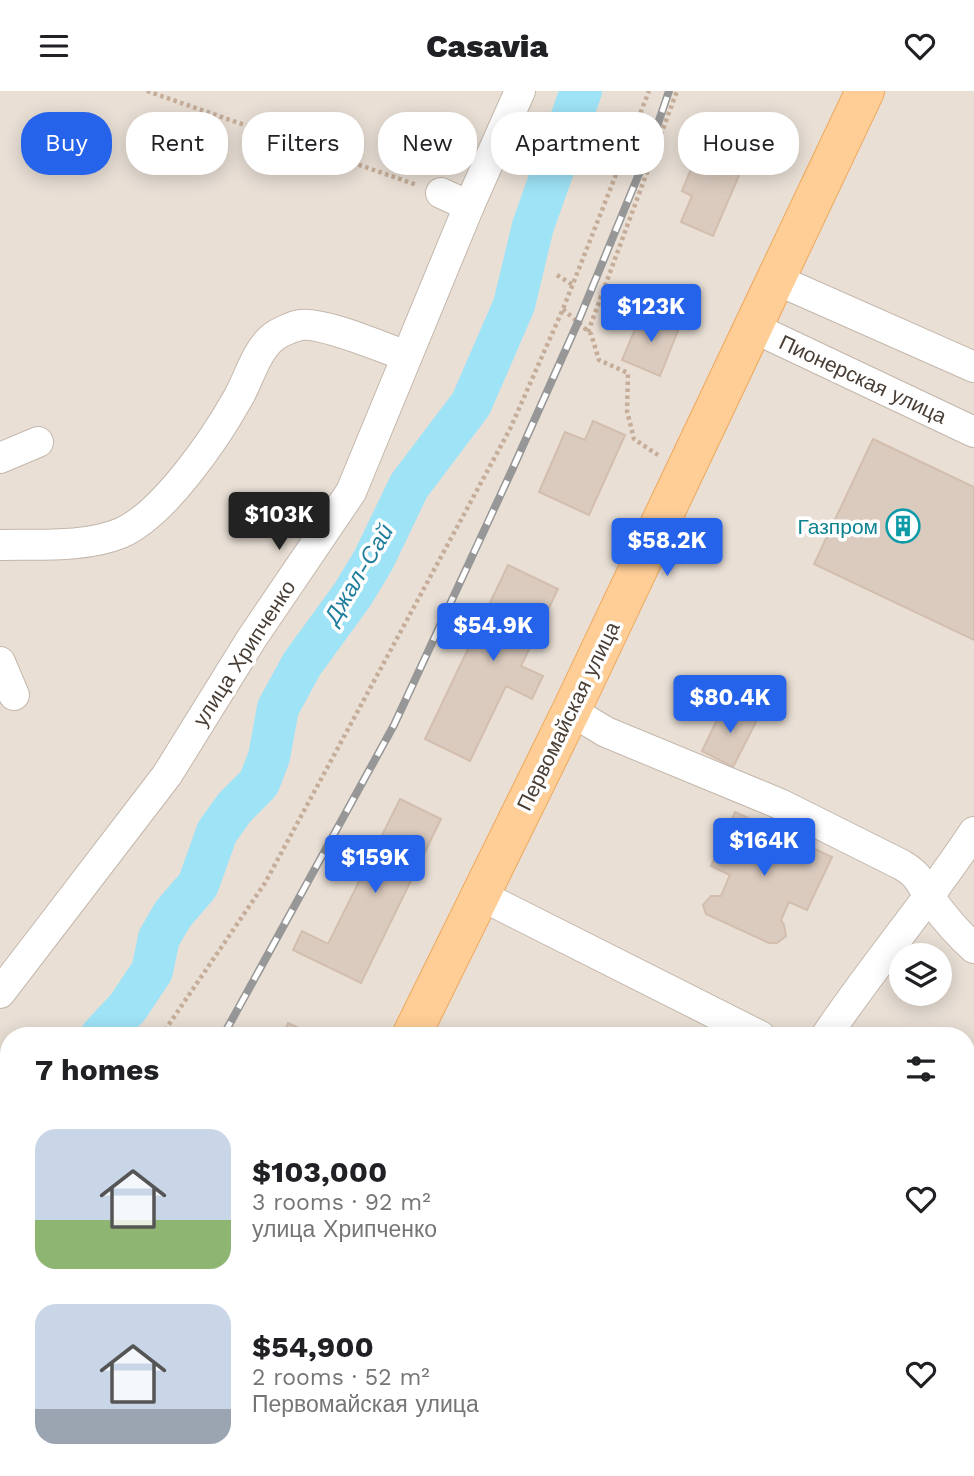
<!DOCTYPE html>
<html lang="en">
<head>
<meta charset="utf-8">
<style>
	:root { --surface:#fff; --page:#f6f6f6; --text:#202124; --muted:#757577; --accent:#2563eb }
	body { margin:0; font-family:"Work Sans",sans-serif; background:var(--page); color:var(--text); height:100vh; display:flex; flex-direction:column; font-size:26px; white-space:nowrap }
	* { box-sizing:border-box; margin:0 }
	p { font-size:23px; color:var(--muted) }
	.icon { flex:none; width:38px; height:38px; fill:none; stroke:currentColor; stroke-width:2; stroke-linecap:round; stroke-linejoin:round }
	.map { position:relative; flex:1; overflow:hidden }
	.drawer { position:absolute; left:0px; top:936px; width:975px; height:450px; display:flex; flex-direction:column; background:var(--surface); border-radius:28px 28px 0 0; box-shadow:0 4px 18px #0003 }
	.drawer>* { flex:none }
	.guide { position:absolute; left:21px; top:21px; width:933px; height:63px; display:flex; gap:14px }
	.fabs { position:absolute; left:889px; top:852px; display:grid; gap:14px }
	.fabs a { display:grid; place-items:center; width:63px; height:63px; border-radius:50%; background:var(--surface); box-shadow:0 4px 18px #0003; font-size:35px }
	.price { position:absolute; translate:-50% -60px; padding:0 16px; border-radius:7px; background:var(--accent); color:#fff; font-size:23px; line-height:46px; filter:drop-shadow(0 2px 4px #0008) }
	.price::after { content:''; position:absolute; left:50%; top:42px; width:21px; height:16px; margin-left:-10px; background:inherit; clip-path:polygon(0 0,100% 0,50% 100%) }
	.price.current { background:#222; color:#fff }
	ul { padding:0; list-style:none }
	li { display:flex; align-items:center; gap:21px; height:175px; padding:0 35px }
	li span { display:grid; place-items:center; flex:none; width:196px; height:140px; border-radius:21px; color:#555 }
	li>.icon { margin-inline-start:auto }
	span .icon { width:84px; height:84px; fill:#fffc; stroke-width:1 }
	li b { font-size:30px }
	h2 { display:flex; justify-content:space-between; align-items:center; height:84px; padding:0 35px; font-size:30px }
	.tag { padding:0 24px; border-radius:28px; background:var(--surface); box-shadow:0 4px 18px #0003; font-size:24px; line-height:63px }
	.tag.current { background:var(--accent); color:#fff }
	header { display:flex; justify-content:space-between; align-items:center; height:91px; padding:0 35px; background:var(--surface); font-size:32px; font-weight:800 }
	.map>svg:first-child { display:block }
</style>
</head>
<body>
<header><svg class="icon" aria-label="menu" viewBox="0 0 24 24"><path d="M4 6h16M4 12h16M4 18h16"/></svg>Casavia<svg class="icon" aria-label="heart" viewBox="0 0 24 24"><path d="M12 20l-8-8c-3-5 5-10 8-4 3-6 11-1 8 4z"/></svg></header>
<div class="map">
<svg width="974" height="1385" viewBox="0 0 974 1385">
	<rect width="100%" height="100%" fill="#f5eee7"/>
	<path fill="#e9dfd5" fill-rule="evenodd" d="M 0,0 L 974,0 L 974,1385 L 0,1385 ZM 901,864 L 940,864 L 940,903 L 901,903 ZM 9,945 L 966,945 L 966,1377 L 9,1377 Z"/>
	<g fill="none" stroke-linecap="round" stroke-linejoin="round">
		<g stroke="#9fe3f7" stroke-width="42">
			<polyline points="101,945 128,916 152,880 159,847 173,823 198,794 217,741 235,716 259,692 269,666 278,617 302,573 353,503 374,468 409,395 471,313 514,214 533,135 581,0"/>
			<polyline points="0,1038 9,1032"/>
		</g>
	</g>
	<g fill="#dbcbbf" stroke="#d3beae" stroke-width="2">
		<polygon points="727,25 759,38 713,145 681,131 692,105 682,100 703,49 714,53"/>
		<polygon points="642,222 679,237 660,285 622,269"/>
		<polygon points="593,330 625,344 589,424 539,401 565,341 585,349"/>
		<polygon points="873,348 974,396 974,549 814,473"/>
		<polygon points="508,474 558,498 521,575 543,585 532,608 506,595 470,670 425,648"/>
		<polygon points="725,612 758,627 733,676 702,660"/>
		<polygon points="400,708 441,728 361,892 293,859 302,840 328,853"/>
		<polygon points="735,721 832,766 807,819 789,811 781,829 784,834 786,845 777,852 769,852 706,823 703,814 711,805 721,805 730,784 711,775"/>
		<polygon points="288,932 316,945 282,945"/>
		<polygon points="974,958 974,1107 972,1112 966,1109 966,974"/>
		<polygon points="9,1374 9,1377 34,1377 29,1385 13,1385 5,1380"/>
		<polygon points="139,1377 171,1377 166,1385 134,1385"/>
		<polygon points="357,1377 372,1377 389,1385 353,1385"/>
	</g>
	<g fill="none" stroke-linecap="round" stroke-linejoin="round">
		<defs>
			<g id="minor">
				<polyline points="441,102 469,115"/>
				<polyline points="775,188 974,276"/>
				<polyline points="752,236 974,341"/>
				<polyline points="0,367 38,351"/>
				<path d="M 0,454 C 38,453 85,457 121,442 C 164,423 215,348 238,307 C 249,288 255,262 272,247 C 278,242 293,235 301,234 C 324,231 383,257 407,265"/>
				<polyline points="0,571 14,604"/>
				<path d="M 571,620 L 606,641 L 780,713 L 902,774 C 920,785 919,790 930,807 C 943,825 958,843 974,857"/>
				<polyline points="480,804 760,945"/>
				<polyline points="0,902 167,684 252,547 351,401 469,115 520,0"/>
				<path d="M 826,945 C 873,875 928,811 974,741"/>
				<polyline points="394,1377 411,1385"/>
				<polyline points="592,1385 595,1377"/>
			</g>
			<g id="major">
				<polyline points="411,945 571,620 865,0"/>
				<polyline points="193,1385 197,1377"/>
			</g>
		</defs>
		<use href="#minor" stroke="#c4b7ac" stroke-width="32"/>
		<use href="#major" stroke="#eea85c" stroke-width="40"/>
		<g stroke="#c5ad99" stroke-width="4.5" stroke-dasharray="3.5 3.5" stroke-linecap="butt">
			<polyline points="147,0 417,94"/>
			<polyline points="557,184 573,194"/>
			<polyline points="563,218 591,243 599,269 628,282 627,320 634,348 658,364"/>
			<polyline points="588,241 677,0"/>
			<polyline points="161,945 265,792 510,338 563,218 649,0"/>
			<polyline points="0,1155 9,1146"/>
		</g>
		<use href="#minor" stroke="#fff" stroke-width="30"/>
		<use href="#major" stroke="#ffce96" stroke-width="38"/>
		<defs>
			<g id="rail">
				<polyline points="223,945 394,634 513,377 578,231 650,56 669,0"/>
				<polyline points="0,1311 9,1298"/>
			</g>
		</defs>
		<use href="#rail" stroke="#979797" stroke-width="8"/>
		<use href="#rail" stroke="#fff" stroke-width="5" stroke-dasharray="16" stroke-linecap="butt"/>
	</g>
	<defs>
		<symbol id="building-ring" viewBox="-11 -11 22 22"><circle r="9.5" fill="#fff" stroke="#0f9aa8" stroke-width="1.5"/><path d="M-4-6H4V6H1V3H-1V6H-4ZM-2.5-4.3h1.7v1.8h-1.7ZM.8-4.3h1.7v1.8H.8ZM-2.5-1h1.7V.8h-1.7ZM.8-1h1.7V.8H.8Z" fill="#0f9aa8"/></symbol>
	</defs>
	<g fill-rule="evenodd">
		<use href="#building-ring" x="884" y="416" width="38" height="38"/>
	</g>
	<g text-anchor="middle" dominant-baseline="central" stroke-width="7" stroke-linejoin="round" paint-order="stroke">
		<g font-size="21" fill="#493e35" stroke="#fff">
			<text transform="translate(863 288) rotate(25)">Пионерская улица</text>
			<text transform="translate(244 562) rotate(-57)">улица Хрипченко</text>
			<text transform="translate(568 625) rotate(-64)">Первомайская улица</text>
		</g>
		<g font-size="21" fill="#0d838f" stroke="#fff" text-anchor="end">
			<text x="878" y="435">Газпром</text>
		</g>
		<g font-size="23" font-style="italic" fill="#207e9c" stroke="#fff">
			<text transform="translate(359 483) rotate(-59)">Джал-Сай</text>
		</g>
	</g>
</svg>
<div class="fabs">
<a><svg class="icon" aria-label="layers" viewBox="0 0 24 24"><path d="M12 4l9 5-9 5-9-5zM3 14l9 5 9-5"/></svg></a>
</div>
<b class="price" style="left:651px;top:253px">$123K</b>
<b class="price current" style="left:279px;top:461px">$103K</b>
<b class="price" style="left:667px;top:487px">$58.2K</b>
<b class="price" style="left:493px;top:572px">$54.9K</b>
<b class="price" style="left:730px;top:644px">$80.4K</b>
<b class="price" style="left:764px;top:787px">$164K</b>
<b class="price" style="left:375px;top:804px">$159K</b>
<div class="guide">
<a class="tag current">Buy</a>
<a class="tag">Rent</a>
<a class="tag">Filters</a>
<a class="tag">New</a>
<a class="tag">Apartment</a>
<a class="tag">House</a>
</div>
<section class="drawer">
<h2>7 homes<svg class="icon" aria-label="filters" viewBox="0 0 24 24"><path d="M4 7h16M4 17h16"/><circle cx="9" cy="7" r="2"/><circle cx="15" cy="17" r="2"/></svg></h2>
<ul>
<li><span style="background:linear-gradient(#c9d6e8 65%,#8fb573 0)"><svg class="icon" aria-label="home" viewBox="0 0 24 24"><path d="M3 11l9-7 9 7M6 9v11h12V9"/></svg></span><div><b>$103,000</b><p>3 rooms · 92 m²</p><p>улица Хрипченко</p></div><svg class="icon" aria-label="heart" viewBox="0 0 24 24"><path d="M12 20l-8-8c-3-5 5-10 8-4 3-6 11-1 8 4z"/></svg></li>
<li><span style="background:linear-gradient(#c9d6e8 75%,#9aa5b1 0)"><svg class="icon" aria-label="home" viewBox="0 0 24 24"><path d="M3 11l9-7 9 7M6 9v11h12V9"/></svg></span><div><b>$54,900</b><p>2 rooms · 52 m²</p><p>Первомайская улица</p></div><svg class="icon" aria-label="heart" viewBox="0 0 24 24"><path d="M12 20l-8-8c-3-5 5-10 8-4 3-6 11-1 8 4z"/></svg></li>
</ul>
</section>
</div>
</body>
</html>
